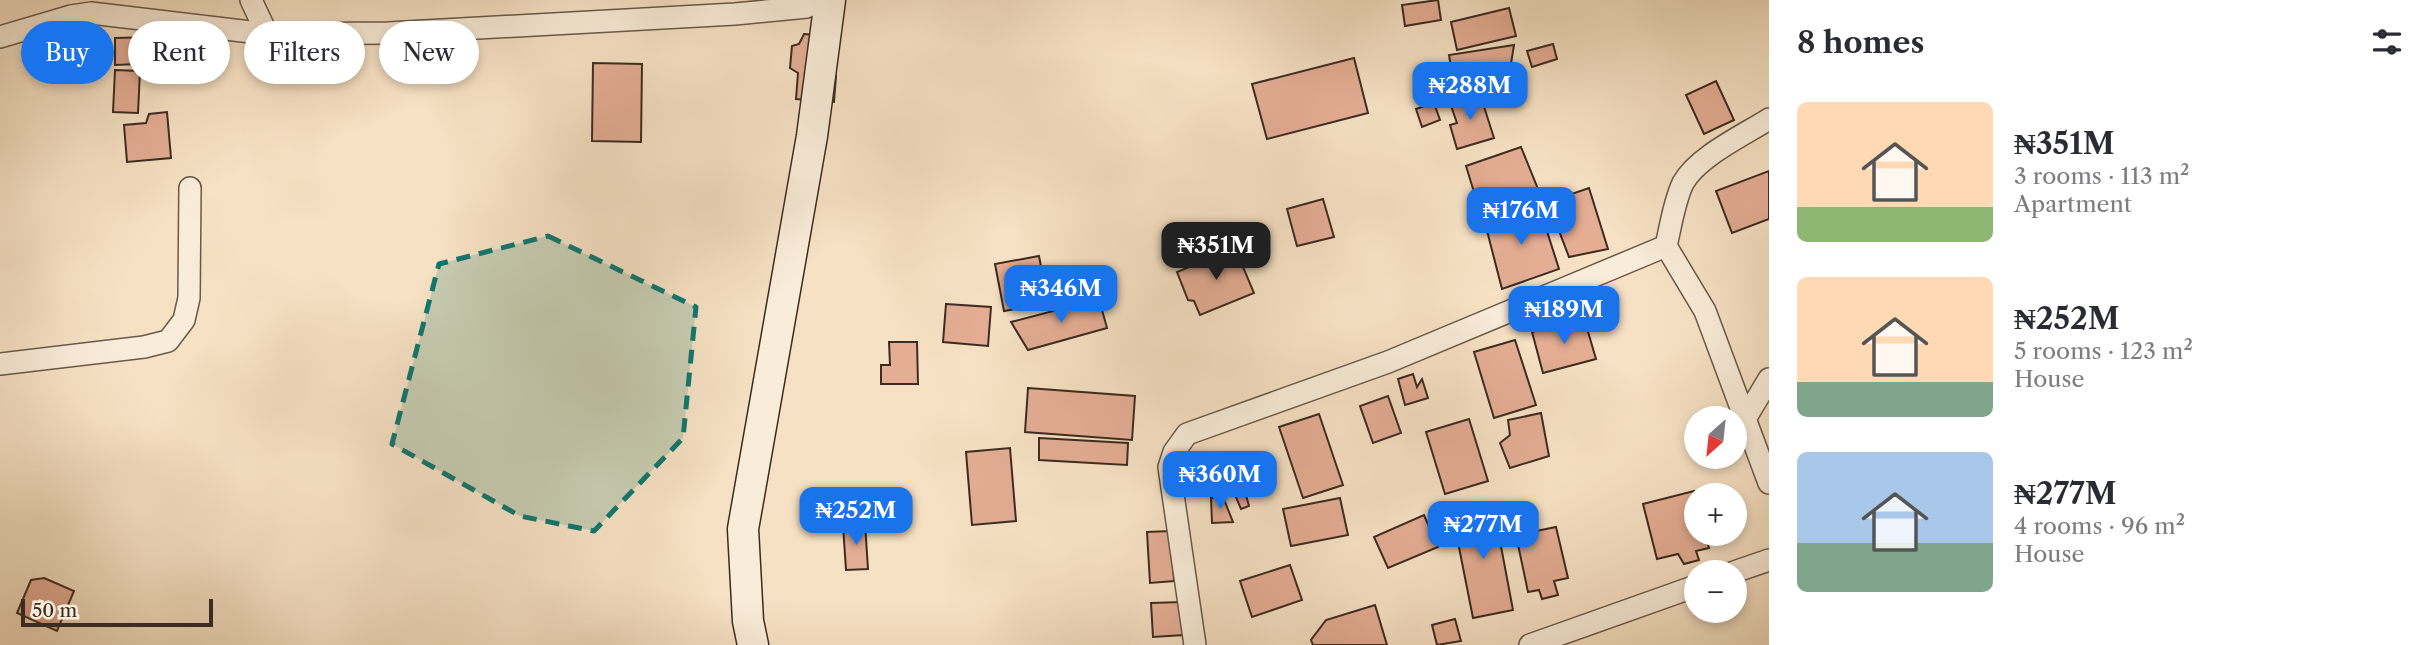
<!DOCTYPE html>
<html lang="en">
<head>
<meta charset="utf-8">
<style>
	:root { --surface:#fff; --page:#f2f2f3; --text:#2b2b33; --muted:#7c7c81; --accent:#1a73e8 }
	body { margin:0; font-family:"Libre Caslon Text",serif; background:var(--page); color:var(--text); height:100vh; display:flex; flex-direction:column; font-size:26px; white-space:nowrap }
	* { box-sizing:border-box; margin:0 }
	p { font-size:23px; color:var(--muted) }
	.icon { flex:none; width:38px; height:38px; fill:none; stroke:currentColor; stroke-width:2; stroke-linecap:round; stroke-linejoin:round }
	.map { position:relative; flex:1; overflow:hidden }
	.details { display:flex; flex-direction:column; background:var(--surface); width:665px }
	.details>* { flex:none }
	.top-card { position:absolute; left:21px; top:21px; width:665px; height:63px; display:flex; gap:14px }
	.needle { width:46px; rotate:207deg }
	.controls { position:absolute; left:1684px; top:406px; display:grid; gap:14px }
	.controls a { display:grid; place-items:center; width:63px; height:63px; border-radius:50%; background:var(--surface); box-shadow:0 4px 10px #0003; font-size:35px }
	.scale { position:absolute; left:21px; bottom:18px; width:192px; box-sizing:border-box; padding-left:7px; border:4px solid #3c2c21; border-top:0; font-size:19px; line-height:24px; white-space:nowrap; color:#3c2c21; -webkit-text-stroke:5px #f9ecd9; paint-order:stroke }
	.price { position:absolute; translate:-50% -60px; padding:0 16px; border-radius:14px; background:var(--accent); color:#fff; font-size:23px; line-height:46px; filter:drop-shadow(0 2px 4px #0008) }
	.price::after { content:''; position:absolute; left:50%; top:42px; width:21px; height:16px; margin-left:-10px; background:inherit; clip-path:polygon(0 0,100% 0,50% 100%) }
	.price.on { background:#222; color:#fff }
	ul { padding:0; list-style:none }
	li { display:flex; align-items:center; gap:21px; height:175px; padding:0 28px }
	li span { display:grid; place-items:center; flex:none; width:196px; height:140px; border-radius:10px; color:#555 }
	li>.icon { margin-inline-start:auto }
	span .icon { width:84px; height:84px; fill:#fffc; stroke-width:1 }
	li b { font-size:30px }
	h2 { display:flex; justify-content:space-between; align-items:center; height:84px; padding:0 28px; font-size:30px }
	.tag { padding:0 24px; border-radius:32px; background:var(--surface); box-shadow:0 4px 10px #0003; font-size:24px; line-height:63px }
	.tag.on { background:var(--accent); color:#fff }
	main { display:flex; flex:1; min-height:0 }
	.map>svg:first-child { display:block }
</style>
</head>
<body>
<main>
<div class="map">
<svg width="1769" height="645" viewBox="0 0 1769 645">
	<rect width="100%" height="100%" fill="#f6e1c4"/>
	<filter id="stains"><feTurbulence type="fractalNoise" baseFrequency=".00286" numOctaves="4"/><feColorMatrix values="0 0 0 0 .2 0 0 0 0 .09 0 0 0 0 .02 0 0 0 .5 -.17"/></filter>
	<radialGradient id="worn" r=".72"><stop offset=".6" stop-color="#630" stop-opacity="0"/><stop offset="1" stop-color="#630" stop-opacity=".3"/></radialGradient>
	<g fill="#e4ad94" stroke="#3c2c21" stroke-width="2">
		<polygon points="1438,0 1441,20 1405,26 1402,5"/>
		<polygon points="1509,8 1516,36 1457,50 1451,22"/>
		<polygon points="804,34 837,37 823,75 836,76 834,102 796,99 798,73 790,68 792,46 799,44"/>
		<polygon points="153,37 154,58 137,64 115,65 115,38"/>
		<polygon points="1553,44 1557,59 1532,67 1527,51"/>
		<polygon points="1514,45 1509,76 1454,85 1449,55"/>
		<polygon points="1354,58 1368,113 1267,139 1252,84"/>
		<polygon points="593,63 642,64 641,142 592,141"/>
		<polygon points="115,70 140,71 138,113 113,112"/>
		<polygon points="1716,81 1734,120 1704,134 1686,95"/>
		<polygon points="1480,94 1494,138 1457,149 1450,125 1457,123 1450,103"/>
		<polygon points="1434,103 1440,120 1422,127 1416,109"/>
		<polygon points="167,112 171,158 127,162 124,125 146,123 149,114"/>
		<polygon points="1521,147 1540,194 1481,215 1466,166"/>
		<polygon points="1769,171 1769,219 1732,233 1716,191"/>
		<polygon points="1589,188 1608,249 1569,257 1548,202"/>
		<polygon points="1323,199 1334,237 1297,246 1287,209"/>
		<polygon points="1539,206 1559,269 1502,289 1485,223"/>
		<polygon points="1235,248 1254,293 1200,315 1194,301 1188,300 1177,272"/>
		<polygon points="1039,256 1048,303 1004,311 995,264"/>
		<polygon points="1099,299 1107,328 1028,350 1011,322"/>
		<polygon points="946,304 991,307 988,346 943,342"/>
		<polygon points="1584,318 1596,359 1543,373 1532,332"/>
		<polygon points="1515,340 1536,405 1494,418 1474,352"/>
		<polygon points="889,342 917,342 918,384 881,384 881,365 890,365"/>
		<polygon points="1413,374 1417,387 1422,379 1428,398 1405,405 1398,379"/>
		<polygon points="1028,388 1135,396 1132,440 1025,432"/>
		<polygon points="1388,396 1401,433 1373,443 1360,406"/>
		<polygon points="1541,413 1549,456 1510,468 1500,443 1510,435 1508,420"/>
		<polygon points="1319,414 1343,485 1303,498 1279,427"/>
		<polygon points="1469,419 1488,481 1445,494 1426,432"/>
		<polygon points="1039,438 1128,443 1127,465 1039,460"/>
		<polygon points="1010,448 1016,521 972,525 966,452"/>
		<polygon points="1694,491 1696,534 1705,534 1709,548 1696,551 1699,560 1684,564 1678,554 1657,559 1643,504"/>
		<polygon points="1245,492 1249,506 1241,509 1235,495"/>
		<polygon points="1223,497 1233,522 1212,523 1211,498"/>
		<polygon points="1340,498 1348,535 1291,546 1283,509"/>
		<polygon points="1493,504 1513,610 1473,618 1452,512"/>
		<polygon points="1424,515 1438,547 1388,568 1374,537"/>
		<polygon points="865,523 868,569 846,570 843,525"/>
		<polygon points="1556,527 1568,578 1554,581 1558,595 1542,599 1539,590 1528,592 1516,535"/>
		<polygon points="1171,531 1174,581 1150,583 1147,532"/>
		<polygon points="1290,565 1302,600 1252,617 1240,581"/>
		<polygon points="44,578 74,591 57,631 17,613 31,580"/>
		<polygon points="1182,602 1184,635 1153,637 1151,603"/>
		<polygon points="1375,605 1387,645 1313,645 1311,640 1326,620"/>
		<polygon points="1455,619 1461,641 1437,645 1432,625"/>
	</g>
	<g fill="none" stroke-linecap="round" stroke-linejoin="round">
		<defs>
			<g id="street">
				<polyline points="251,0 267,34"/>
				<polyline points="0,37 71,16 91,13 267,34 388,33 735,14 807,7 813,0"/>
				<path d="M 1769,119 C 1744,135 1697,157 1683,183 C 1674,202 1671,225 1666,246 L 1705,311 L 1769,483"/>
				<polyline points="0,364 144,347 168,341 184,320 189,298 190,188"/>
				<polyline points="1745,419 1769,379"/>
				<polyline points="1734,572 1769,560"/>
				<polyline points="1195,645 1169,467 1174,452 1187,434 1388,362 1666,246"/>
				<polyline points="1530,645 1696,586"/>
			</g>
			<polyline id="secondary" points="753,645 748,621 743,529 812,136 830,0"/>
		</defs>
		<use href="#street" stroke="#6a594a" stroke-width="24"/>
		<use href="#secondary" stroke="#3c2c21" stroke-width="33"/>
		<use href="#street" stroke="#f9ecd9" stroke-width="21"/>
		<use href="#secondary" stroke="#f9ecd9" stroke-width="30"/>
	</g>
	<path fill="#0f766e" fill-opacity="0.2" stroke="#0f766e" stroke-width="5" stroke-dasharray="14 9" stroke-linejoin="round" d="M 548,236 L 696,307 L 683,438 L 594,531 L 520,516 L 392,444 L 439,264 Z"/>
	<rect width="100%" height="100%" filter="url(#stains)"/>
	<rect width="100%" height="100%" fill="url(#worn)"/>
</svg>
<div class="controls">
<a><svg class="needle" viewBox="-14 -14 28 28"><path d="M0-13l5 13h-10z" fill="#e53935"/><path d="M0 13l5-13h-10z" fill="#7c7c81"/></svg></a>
<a>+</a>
<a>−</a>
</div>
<div class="scale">50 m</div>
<b class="price" style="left:1470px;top:122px">₦288M</b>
<b class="price" style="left:1521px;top:247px">₦176M</b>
<b class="price on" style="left:1216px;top:282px">₦351M</b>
<b class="price" style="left:1061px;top:325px">₦346M</b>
<b class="price" style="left:1564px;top:346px">₦189M</b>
<b class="price" style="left:1220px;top:511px">₦360M</b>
<b class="price" style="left:856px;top:547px">₦252M</b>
<b class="price" style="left:1483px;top:561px">₦277M</b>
<div class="top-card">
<a class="tag on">Buy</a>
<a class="tag">Rent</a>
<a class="tag">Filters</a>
<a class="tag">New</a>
</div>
</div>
<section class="details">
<h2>8 homes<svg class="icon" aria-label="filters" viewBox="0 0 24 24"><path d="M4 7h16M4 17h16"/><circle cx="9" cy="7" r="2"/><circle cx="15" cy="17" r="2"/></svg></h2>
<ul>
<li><span style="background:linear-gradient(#ffd9b3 75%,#8fb573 0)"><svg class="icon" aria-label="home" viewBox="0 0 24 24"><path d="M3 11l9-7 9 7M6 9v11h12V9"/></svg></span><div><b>₦351M</b><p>3 rooms · 113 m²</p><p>Apartment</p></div></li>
<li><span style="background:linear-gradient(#ffd9b3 75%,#7fa58c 0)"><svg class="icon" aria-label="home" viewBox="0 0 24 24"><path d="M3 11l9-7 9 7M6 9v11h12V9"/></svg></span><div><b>₦252M</b><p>5 rooms · 123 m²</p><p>House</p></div></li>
<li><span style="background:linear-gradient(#a9c7e8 65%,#7fa58c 0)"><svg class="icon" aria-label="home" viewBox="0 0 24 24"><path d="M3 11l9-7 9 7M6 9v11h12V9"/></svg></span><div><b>₦277M</b><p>4 rooms · 96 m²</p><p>House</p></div></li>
</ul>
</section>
</main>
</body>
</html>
